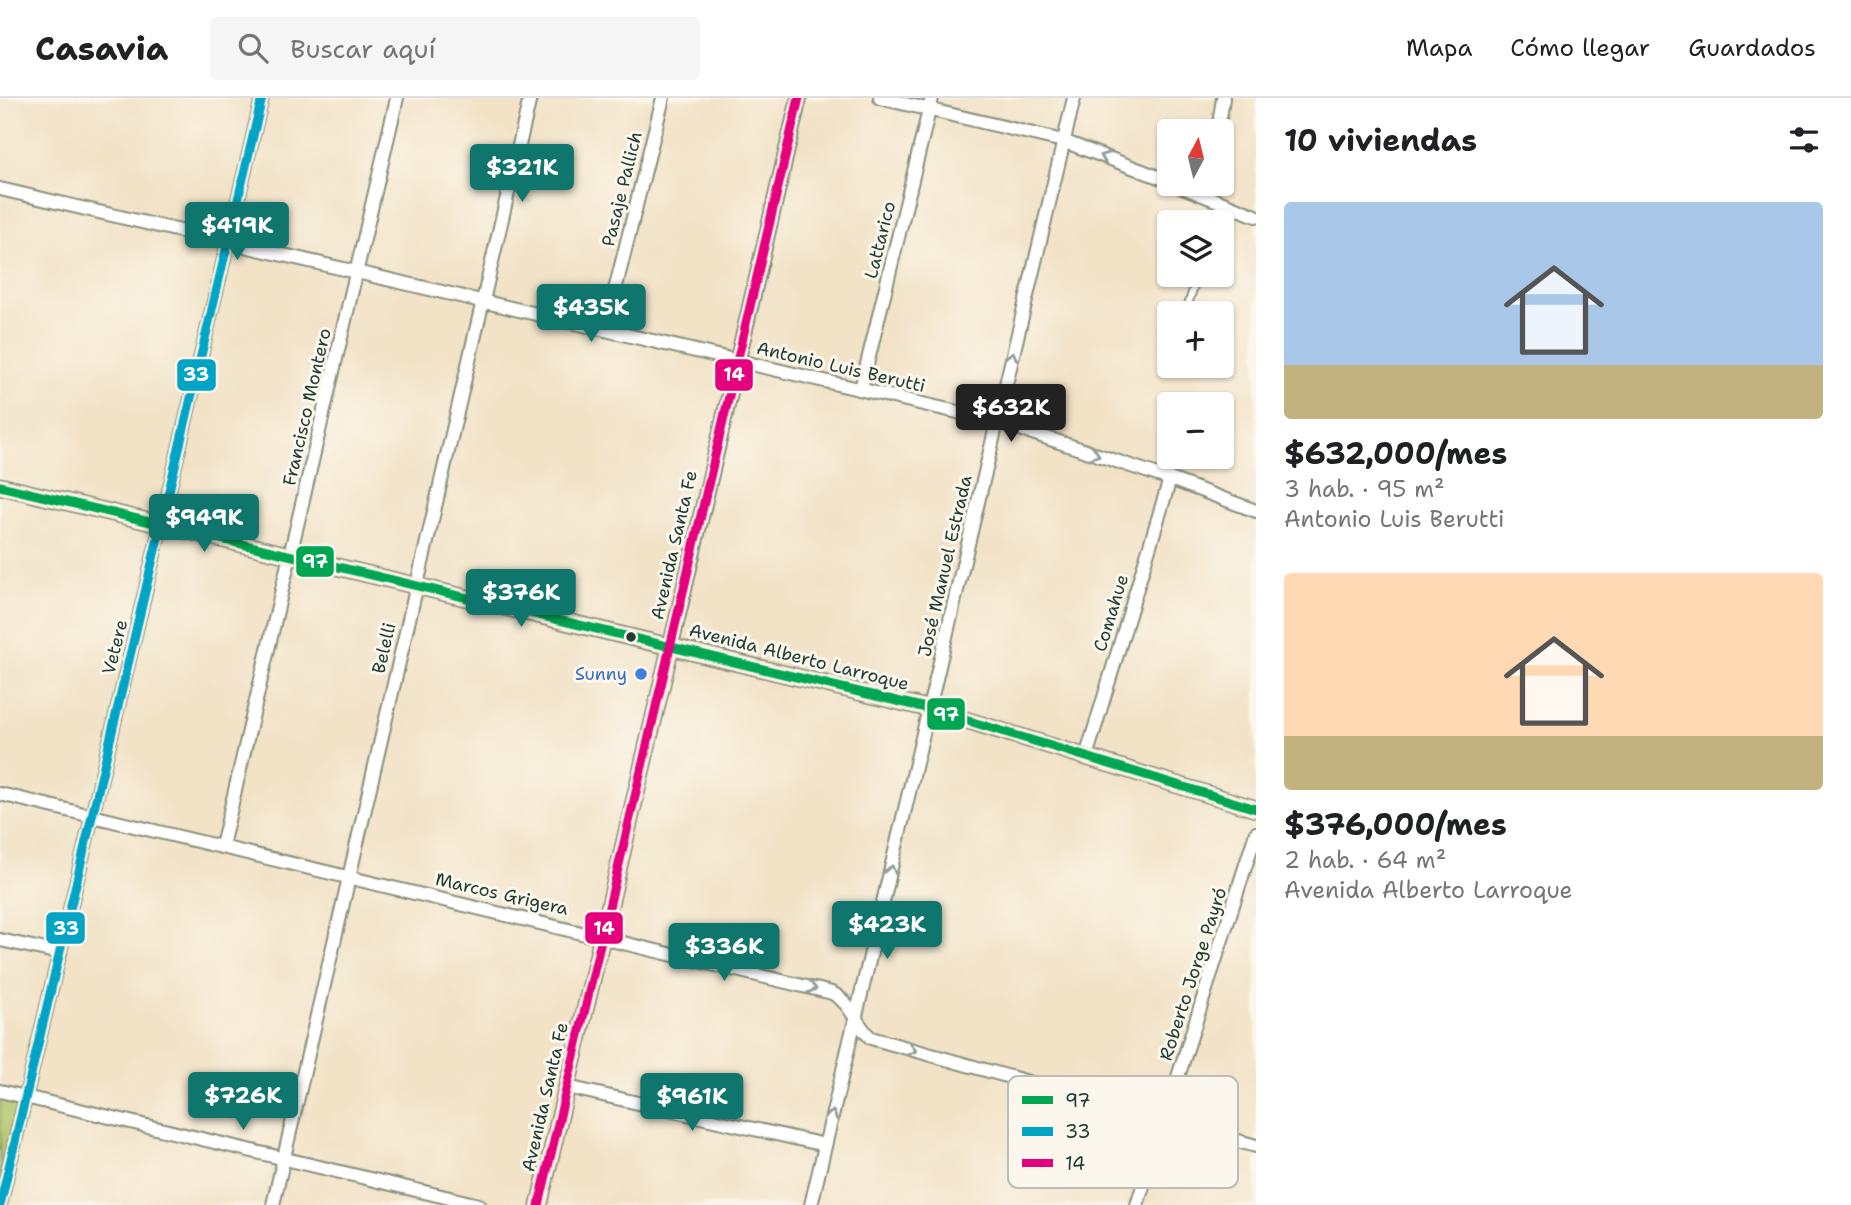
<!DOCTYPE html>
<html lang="es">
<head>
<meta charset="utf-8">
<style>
	:root { --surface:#fff; --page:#f6f6f6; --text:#202124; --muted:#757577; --line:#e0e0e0; --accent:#0f766e }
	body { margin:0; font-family:"Shantell Sans",sans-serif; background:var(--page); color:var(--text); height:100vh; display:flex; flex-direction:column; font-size:26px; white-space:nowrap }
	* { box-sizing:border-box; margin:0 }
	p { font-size:23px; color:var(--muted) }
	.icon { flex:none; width:38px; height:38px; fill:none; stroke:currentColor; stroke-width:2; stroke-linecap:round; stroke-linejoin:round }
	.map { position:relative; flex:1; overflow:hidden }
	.side { display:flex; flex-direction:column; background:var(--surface); width:595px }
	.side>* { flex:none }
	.needle { width:46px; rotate:7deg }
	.fabs { position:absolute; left:1157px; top:21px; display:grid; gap:14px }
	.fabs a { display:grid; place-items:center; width:77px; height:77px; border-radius:7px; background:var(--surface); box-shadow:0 2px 5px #0004; font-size:35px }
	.price { position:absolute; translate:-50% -60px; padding:0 16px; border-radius:7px; background:var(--accent); color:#fff; font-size:23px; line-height:46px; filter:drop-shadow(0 2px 4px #0008) }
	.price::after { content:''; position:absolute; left:50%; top:42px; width:21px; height:16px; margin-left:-10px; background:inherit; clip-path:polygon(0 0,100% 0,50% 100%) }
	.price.on { background:#222; color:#fff }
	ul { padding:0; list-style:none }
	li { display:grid; align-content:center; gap:14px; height:371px; padding:0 28px }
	li span { display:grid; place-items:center; height:217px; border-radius:7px; color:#555 }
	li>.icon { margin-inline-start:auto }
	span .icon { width:126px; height:126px; fill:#fffc; stroke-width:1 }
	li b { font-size:30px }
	h2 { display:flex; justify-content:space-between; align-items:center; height:84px; padding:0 28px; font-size:30px }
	header { display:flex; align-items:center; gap:42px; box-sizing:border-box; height:98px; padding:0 35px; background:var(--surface); border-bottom:2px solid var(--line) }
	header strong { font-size:33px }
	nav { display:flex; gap:38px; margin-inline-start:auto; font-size:24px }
	.search { width:490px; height:63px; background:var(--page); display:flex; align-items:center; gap:18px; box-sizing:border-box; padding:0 24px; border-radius:7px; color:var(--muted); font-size:26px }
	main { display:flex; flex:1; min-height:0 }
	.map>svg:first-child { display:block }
</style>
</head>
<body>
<header>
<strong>Casavia</strong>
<div class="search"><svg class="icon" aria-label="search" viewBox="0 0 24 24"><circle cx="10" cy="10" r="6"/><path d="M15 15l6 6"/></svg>Buscar aquí</div>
<nav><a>Mapa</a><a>Cómo llegar</a><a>Guardados</a></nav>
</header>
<main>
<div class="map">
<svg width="1256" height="1107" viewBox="0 0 1256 1107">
	<rect width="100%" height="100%" fill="#fbf7ec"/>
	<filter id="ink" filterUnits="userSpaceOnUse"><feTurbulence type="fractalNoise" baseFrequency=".0143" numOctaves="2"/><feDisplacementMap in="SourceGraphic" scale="14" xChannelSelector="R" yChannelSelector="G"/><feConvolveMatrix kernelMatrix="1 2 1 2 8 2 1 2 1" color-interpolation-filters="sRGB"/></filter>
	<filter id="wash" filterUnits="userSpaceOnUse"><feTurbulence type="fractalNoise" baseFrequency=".00686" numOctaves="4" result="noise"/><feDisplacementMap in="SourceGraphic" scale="28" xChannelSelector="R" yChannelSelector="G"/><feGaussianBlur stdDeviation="1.57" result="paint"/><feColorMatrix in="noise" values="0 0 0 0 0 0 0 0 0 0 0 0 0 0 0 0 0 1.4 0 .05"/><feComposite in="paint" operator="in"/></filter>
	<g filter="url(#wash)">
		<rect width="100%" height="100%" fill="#f2e2c6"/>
		<polygon fill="#afc164" stroke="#677f4c" stroke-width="2" points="0,993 26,999 0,1101"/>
	</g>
	<g filter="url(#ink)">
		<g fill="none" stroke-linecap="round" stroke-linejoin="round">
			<defs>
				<g id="service">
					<polyline points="1215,124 1222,104"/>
					<polyline points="1185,215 1198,177"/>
				</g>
				<g id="minor">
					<polyline points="880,0 1063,43 1169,83"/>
					<polyline points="1218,33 1223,0"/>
					<polyline points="1175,86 1256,118"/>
					<polyline points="0,91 996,323 1170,381 1256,413"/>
					<polyline points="605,232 663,0"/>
					<polyline points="861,291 932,0"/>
					<polyline points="1086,659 1170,381"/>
					<path d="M 0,696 L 832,895 C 852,905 855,926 871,940 L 1256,1048"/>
					<polyline points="222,748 397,0"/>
					<polyline points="0,842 60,855"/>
					<polyline points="567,989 825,1047"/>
					<polyline points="0,993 479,1107"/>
					<polyline points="0,1107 262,0"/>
					<polyline points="273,1107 530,0"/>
					<polyline points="811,1107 1074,0"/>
					<polyline points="1137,1107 1256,735"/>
				</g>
				<polyline id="tertiary" points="671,547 799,0"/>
				<g id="secondary">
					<polyline points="0,388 930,611 1256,711"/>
					<polyline points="539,1107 671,547"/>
				</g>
			</defs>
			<use href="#service" stroke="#88907d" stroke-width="10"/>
			<use href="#minor" stroke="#88907d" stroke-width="16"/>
			<use href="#tertiary" stroke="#88907d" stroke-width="18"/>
			<use href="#secondary" stroke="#88907d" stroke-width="19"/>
			<use href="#service" stroke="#fff" stroke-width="6"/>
			<use href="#minor" stroke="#fff" stroke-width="12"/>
			<use href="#tertiary" stroke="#fff" stroke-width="14"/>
			<use href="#secondary" stroke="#fee3d2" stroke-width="16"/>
			<defs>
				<polyline id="bus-1" points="0,388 930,611 1256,711"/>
				<polyline id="bus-2" points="0,1107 262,0"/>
				<polyline id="bus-3" points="539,1107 799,0"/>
			</defs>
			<use href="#bus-1" stroke="#fbf7ec" stroke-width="14"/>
			<use href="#bus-2" stroke="#fbf7ec" stroke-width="14"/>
			<use href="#bus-3" stroke="#fbf7ec" stroke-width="14"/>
			<use href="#bus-1" stroke="#00a651" stroke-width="9"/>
			<use href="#bus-2" stroke="#02a4c6" stroke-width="9"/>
			<use href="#bus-3" stroke="#e5007d" stroke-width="9"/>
		</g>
		<defs><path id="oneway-chevron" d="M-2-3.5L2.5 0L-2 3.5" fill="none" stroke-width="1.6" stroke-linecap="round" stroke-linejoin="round" transform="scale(1.75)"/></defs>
		<g stroke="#8f9e9a">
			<use href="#oneway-chevron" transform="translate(1105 59) rotate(-159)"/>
			<use href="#oneway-chevron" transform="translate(1012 258) rotate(-76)"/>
			<use href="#oneway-chevron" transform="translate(1095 356) rotate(18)"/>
			<use href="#oneway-chevron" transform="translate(891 772) rotate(-76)"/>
			<use href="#oneway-chevron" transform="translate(812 890) rotate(14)"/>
			<use href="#oneway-chevron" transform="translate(912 952) rotate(15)"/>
			<use href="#oneway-chevron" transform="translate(832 1017) rotate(-76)"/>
		</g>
	</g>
	<circle fill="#1f3d34" stroke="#fbf7ec" stroke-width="2.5" cx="631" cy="539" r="6"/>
	<circle fill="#3f7fe0" stroke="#fbf7ec" stroke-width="2.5" cx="641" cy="576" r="7"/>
	<g text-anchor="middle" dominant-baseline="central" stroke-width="6" stroke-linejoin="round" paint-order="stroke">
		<g font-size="18" fill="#1f3d34" stroke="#fbf7ec">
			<text transform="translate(622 91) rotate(-76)">Pasaje Pallich</text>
			<text transform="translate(880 142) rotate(-76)">Lattarico</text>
			<text transform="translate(841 269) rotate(13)">Antonio Luis Berutti</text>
			<text transform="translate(307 309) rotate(-77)">Francisco Montero</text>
			<text transform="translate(674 447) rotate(-77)">Avenida Santa Fe</text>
			<text transform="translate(945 468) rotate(-77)">José Manuel Estrada</text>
			<text transform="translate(1111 515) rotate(-73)">Comahue</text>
			<text transform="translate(115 549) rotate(-76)">Vetere</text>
			<text transform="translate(384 550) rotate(-77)">Belelli</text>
			<text transform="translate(799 559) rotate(14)">Avenida Alberto Larroque</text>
			<text transform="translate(502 796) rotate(13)">Marcos Grigera</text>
			<text transform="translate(1193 876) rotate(-72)">Roberto Jorge Payró</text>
			<text transform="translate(545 999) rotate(-77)">Avenida Santa Fe</text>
		</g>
		<g font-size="18" fill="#366cbe" stroke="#fbf7ec" text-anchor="end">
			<text x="627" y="576">Sunny</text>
		</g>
	</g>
	<rect x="1008" y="978" width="230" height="112" rx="10" fill="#fbf7ec" stroke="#b9bfb5" stroke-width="2"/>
	<rect x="1022" y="998" width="31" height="8" fill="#00a651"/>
	<rect x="1022" y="1029" width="31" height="9" fill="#02a4c6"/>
	<rect x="1022" y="1061" width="31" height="8" fill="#e5007d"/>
	<g font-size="19" fill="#1f3d34">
		<text x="1065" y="1009">97</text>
		<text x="1065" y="1040">33</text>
		<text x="1065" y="1072">14</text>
	</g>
	<g stroke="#fbf7ec" stroke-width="2.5">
		<rect x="176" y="260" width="41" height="34" rx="7" fill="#02a4c6"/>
		<rect x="714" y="260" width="40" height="34" rx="7" fill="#e5007d"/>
		<rect x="295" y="447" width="40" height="33" rx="7" fill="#00a651"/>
		<rect x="926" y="599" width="40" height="34" rx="7" fill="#00a651"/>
		<rect x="45" y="813" width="41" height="34" rx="7" fill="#02a4c6"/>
		<rect x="584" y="813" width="40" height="34" rx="7" fill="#e5007d"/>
	</g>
	<g font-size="19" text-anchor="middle" font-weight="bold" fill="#fff">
		<text x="196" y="283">33</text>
		<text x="734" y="283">14</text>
		<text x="315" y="470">97</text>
		<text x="946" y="623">97</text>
		<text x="66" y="837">33</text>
		<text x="604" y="837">14</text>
	</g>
</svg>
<div class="fabs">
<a><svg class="needle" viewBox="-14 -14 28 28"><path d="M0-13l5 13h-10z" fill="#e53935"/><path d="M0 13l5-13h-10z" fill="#757577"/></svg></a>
<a><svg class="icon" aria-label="layers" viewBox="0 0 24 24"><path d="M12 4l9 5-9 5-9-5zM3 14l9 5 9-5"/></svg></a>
<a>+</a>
<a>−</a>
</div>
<b class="price" style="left:522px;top:106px">$321K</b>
<b class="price" style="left:237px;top:164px">$419K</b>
<b class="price" style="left:591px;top:246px">$435K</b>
<b class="price on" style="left:1011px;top:346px">$632K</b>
<b class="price" style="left:204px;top:456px">$949K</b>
<b class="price" style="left:521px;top:531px">$376K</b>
<b class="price" style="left:887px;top:863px">$423K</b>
<b class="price" style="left:724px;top:885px">$336K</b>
<b class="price" style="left:243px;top:1034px">$726K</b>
<b class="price" style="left:692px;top:1035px">$961K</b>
</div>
<section class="side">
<h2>10 viviendas<svg class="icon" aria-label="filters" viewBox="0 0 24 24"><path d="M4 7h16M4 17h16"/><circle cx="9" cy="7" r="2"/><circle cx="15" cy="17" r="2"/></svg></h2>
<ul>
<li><span style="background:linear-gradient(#a9c7e8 75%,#c2b280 0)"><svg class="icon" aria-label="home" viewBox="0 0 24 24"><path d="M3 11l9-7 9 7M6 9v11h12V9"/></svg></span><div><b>$632,000/mes</b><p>3 hab. · 95 m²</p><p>Antonio Luis Berutti</p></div></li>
<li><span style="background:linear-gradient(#ffd9b3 75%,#c2b280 0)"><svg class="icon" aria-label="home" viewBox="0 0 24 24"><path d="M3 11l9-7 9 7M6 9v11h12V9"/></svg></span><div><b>$376,000/mes</b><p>2 hab. · 64 m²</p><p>Avenida Alberto Larroque</p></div></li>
</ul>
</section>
</main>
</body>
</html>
